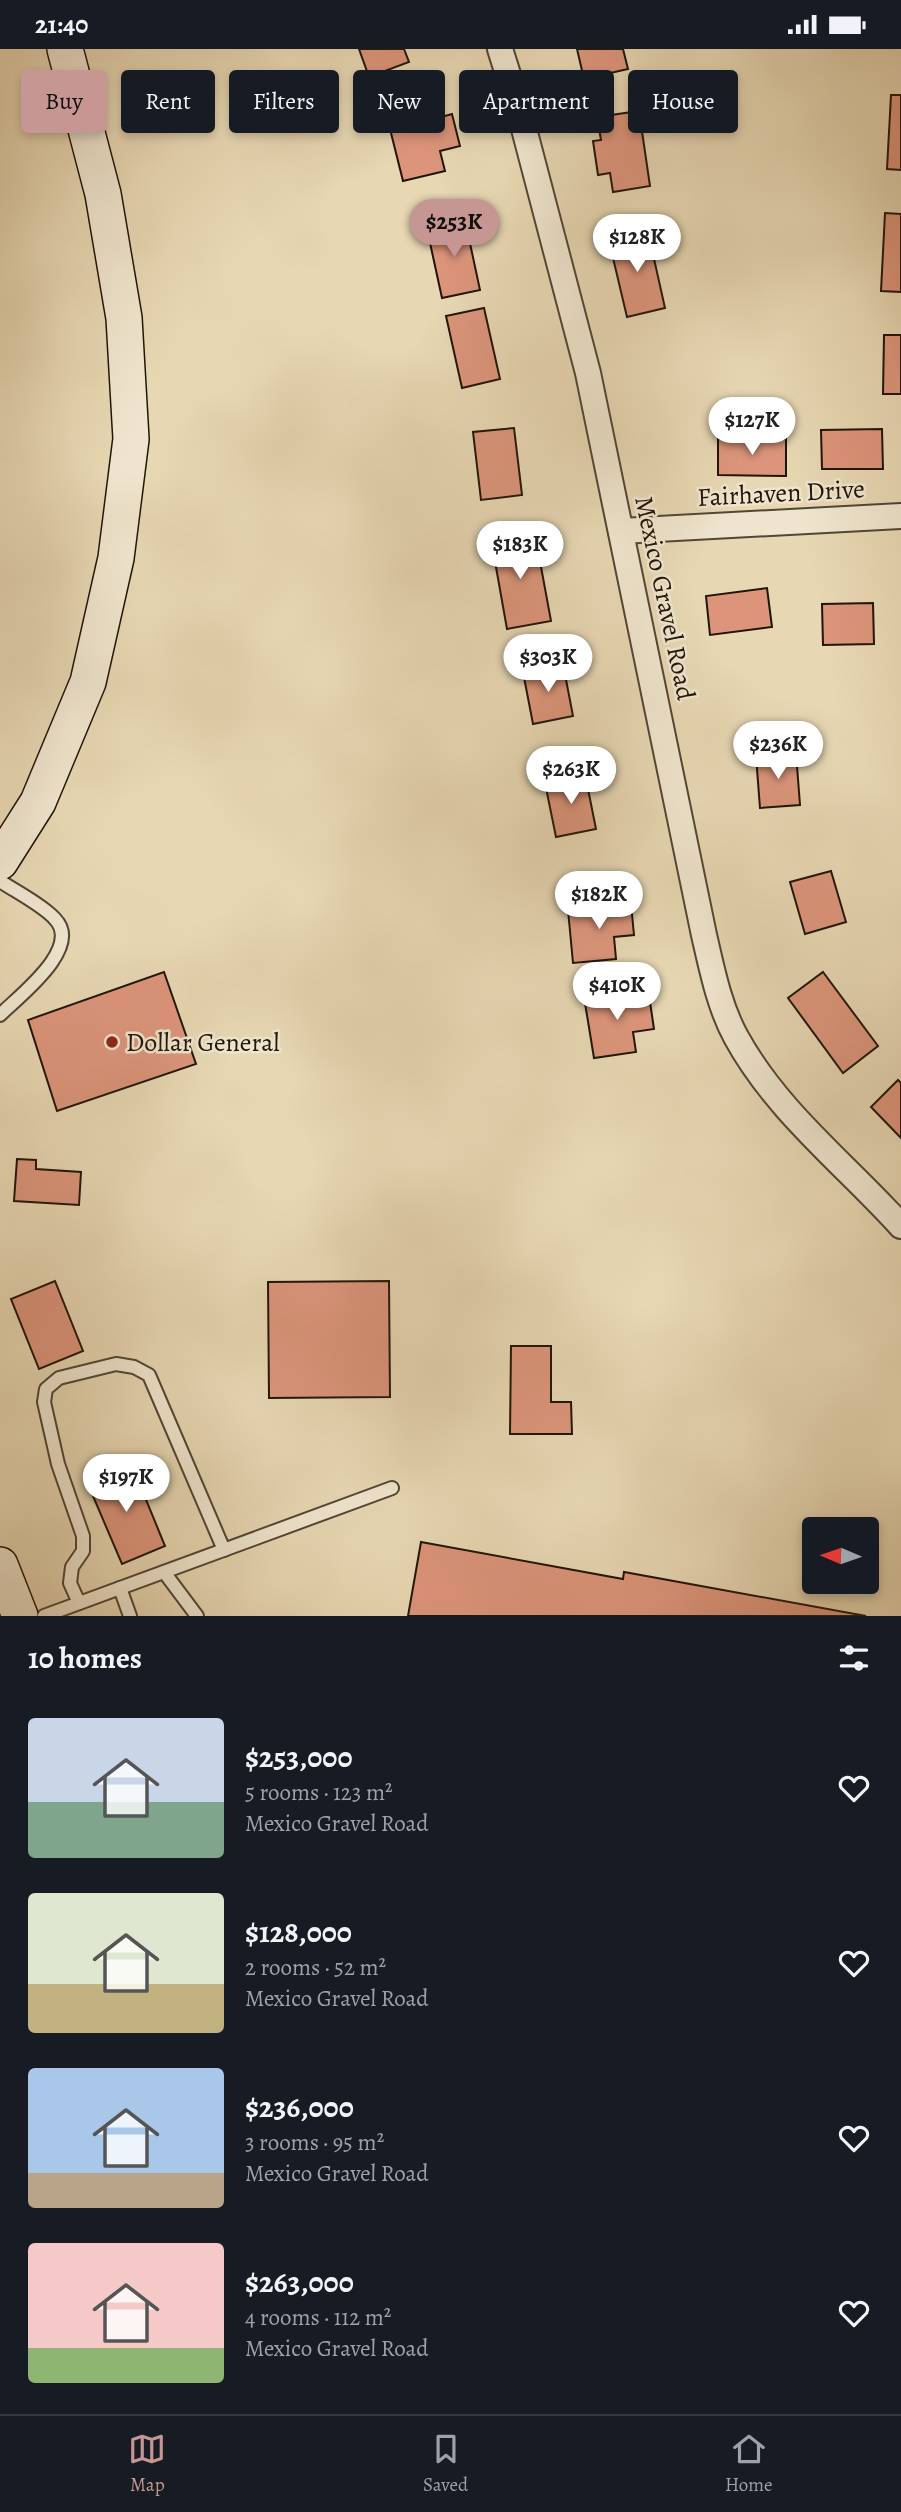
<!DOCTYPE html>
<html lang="en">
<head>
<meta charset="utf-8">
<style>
	:root { --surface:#171b24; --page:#20242c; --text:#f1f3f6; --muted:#9ea1a6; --line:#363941; --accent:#c59692 }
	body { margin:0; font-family:Alegreya,serif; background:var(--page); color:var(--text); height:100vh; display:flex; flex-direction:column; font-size:26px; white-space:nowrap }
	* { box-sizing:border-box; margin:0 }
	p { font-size:23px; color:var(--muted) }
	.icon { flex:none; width:38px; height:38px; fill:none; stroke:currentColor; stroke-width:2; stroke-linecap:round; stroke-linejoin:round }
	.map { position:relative; height:1567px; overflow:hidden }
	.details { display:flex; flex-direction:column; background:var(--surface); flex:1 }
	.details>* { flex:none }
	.top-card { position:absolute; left:21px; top:21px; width:859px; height:63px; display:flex; gap:14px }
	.needle { width:46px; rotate:272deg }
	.tools { position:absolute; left:802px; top:1468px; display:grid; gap:14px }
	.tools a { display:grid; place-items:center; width:77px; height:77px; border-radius:7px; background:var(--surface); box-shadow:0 4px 10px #0003; font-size:35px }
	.price { position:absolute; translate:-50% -60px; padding:0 16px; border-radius:24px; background:#fff; color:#222; font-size:23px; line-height:46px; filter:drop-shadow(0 2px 4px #0008) }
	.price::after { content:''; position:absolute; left:50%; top:42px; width:21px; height:16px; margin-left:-10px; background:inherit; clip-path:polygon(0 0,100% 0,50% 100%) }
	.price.on { background:var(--accent); color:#111 }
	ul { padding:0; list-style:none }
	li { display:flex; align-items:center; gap:21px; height:175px; padding:0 28px }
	li span { display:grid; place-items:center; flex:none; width:196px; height:140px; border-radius:7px; color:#555 }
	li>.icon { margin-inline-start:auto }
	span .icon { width:84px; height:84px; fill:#fffc; stroke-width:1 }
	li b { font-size:30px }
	h2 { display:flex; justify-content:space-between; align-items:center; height:84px; padding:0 28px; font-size:30px }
	.pill { padding:0 24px; border-radius:7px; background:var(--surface); box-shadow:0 4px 10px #0003; font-size:24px; line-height:63px }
	.pill.on { background:var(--accent); color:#111 }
	.status { display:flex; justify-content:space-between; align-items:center; height:49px; padding:0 35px; background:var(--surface); direction:ltr }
	.status svg { height:19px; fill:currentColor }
	.tabs { display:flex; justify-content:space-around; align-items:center; height:98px; border-top:2px solid var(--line); background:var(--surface); font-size:19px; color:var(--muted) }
	.tabs a { display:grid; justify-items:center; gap:4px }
	.tabs .on { color:var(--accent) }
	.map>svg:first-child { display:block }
</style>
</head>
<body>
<div class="status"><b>21:40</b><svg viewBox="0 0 49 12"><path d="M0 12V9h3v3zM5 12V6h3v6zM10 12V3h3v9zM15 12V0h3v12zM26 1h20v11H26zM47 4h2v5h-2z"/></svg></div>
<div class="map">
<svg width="901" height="1567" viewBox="0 0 901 1567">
	<rect width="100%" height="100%" fill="#e7d7b3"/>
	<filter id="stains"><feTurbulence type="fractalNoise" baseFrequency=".00286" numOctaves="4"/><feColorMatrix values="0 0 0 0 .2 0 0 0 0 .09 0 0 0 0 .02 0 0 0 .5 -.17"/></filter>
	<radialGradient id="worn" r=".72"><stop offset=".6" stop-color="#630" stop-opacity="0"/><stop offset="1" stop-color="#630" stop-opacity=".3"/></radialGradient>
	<g fill="#dc957b" stroke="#201509" stroke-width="2">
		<polygon points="359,0 404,0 409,13 369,28"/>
		<polygon points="577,0 623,0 628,20 584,30"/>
		<polygon points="891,46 901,46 901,121 887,120"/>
		<polygon points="639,62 650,137 613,143 610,124 598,126 593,92 601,91 597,68"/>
		<polygon points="425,63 427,72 452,65 460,97 440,102 445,122 403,132 388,72"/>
		<polygon points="885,164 901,165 901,243 881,242"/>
		<polygon points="465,171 480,241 442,249 427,180"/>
		<polygon points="648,183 665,259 627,268 609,192"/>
		<polygon points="484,259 500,330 462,339 446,267"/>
		<polygon points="884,286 901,286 901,345 883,345"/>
		<polygon points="514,379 522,446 481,451 473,383"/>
		<polygon points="882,380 883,420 822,420 821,381"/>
		<polygon points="718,390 786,390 786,427 718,426"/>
		<polygon points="529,483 533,508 539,507 551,572 507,580 491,490"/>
		<polygon points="767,539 772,578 710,586 706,547"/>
		<polygon points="873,554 874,595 823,596 822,555"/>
		<polygon points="563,615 573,667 533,675 523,623"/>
		<polygon points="796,704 800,756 760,759 756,707"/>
		<polygon points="585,725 596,780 556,788 545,734"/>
		<polygon points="831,822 846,873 805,885 790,833"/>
		<polygon points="631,855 634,886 614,888 616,910 573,914 568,861"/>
		<polygon points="164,923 196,1015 57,1062 28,971"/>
		<polygon points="823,923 878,997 843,1024 788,949"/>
		<polygon points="625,941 626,950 649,946 654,980 633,983 636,1003 594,1009 584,948"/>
		<polygon points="898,1031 901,1034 901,1089 871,1058"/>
		<polygon points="17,1110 36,1111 36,1120 81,1123 79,1156 14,1152"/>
		<polygon points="55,1232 83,1302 39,1320 11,1250"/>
		<polygon points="389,1232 390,1348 269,1349 268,1233"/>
		<polygon points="511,1297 551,1297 551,1353 571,1353 572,1385 510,1385"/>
		<polygon points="131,1414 165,1497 122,1515 87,1433"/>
		<polygon points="421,1493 623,1530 624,1523 866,1567 408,1567"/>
	</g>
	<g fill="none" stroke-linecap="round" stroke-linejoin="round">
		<defs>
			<g id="lane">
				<path d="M 0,832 C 15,842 44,857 55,870 C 83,899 19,947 0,966"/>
				<polyline points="164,1523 197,1567"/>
				<polyline points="120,1539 130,1567"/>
				<polyline points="79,1554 70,1534 72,1518 83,1502 83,1487 58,1415 44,1353 46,1340 59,1329 116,1315 134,1318 149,1326 224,1501"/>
				<polyline points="44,1567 392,1439"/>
			</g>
			<g id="street">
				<path d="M 500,0 L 518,57 L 588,324 L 704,886 C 712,920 719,957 736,988 C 777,1063 845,1115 901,1177"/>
				<polyline points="621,482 901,467"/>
			</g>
			<g id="secondary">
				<polyline points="0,813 38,753 88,633 116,509 131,390 124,269 103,145 65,0"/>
				<polyline points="0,1516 20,1567"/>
			</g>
		</defs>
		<use href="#lane" stroke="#524634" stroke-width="16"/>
		<use href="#street" stroke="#524634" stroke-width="28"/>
		<use href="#secondary" stroke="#201509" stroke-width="38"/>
		<use href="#lane" stroke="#efe5ce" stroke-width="12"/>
		<use href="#street" stroke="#efe5ce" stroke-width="24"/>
		<use href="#secondary" stroke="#efe5ce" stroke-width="35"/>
	</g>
	<circle fill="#8f2418" stroke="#efe5ce" stroke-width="2.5" cx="112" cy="993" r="7"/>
	<g text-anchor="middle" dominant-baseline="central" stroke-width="5" stroke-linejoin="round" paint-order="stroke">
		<g font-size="26" fill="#201509" stroke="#efe5ce">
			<text transform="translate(781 444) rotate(-3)">Fairhaven Drive</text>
			<text transform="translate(665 549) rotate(78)">Mexico Gravel Road</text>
		</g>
		<g font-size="26" fill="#201509" stroke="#efe5ce" text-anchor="start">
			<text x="126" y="993">Dollar General</text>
		</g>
	</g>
	<rect width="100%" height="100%" filter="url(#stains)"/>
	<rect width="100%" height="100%" fill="url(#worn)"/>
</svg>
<div class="tools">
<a><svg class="needle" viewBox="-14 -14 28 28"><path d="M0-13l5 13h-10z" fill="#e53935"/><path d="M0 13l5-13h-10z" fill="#9ea1a6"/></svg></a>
</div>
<b class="price on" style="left:454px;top:210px">$253K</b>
<b class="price" style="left:637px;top:225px">$128K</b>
<b class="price" style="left:752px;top:408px">$127K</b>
<b class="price" style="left:520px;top:532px">$183K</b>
<b class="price" style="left:548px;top:645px">$303K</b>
<b class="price" style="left:778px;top:732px">$236K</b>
<b class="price" style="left:571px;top:757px">$263K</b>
<b class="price" style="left:599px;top:882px">$182K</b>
<b class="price" style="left:617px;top:973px">$410K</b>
<b class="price" style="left:126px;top:1465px">$197K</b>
<div class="top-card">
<a class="pill on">Buy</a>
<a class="pill">Rent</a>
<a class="pill">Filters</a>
<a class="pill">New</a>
<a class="pill">Apartment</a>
<a class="pill">House</a>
</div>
</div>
<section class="details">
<h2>10 homes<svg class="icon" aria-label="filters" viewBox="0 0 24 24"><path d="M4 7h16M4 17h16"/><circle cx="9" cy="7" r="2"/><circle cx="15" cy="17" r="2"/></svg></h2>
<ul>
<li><span style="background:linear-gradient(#c9d6e8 60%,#7fa58c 0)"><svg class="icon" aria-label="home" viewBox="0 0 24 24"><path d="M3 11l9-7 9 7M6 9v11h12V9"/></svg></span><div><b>$253,000</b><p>5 rooms · 123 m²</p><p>Mexico Gravel Road</p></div><svg class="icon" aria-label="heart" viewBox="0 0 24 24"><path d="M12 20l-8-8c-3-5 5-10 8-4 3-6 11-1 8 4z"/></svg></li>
<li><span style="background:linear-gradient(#dfe7d0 65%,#c2b280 0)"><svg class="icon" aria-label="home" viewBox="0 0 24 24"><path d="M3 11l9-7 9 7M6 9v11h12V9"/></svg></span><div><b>$128,000</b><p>2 rooms · 52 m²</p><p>Mexico Gravel Road</p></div><svg class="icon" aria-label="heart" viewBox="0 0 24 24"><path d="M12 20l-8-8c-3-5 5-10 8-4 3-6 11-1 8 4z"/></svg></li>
<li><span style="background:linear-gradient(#a9c7e8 75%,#b9a48a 0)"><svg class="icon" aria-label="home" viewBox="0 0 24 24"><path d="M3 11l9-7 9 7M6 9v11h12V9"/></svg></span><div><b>$236,000</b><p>3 rooms · 95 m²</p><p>Mexico Gravel Road</p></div><svg class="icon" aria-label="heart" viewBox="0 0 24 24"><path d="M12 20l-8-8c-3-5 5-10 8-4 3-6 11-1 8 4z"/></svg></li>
<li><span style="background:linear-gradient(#f6c9c9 75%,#8fb573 0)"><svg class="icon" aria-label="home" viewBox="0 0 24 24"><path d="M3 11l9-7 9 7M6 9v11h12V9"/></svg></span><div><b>$263,000</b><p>4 rooms · 112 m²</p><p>Mexico Gravel Road</p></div><svg class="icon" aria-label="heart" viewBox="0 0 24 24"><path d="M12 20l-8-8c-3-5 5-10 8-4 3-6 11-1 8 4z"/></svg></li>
</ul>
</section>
<nav class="tabs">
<a class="on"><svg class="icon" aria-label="map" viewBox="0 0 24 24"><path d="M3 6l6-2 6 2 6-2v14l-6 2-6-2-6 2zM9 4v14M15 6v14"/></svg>Map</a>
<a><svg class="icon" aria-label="saved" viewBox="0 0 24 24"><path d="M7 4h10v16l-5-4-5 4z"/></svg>Saved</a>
<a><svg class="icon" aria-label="home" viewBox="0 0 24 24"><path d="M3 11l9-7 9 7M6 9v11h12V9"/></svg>Home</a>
</nav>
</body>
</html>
